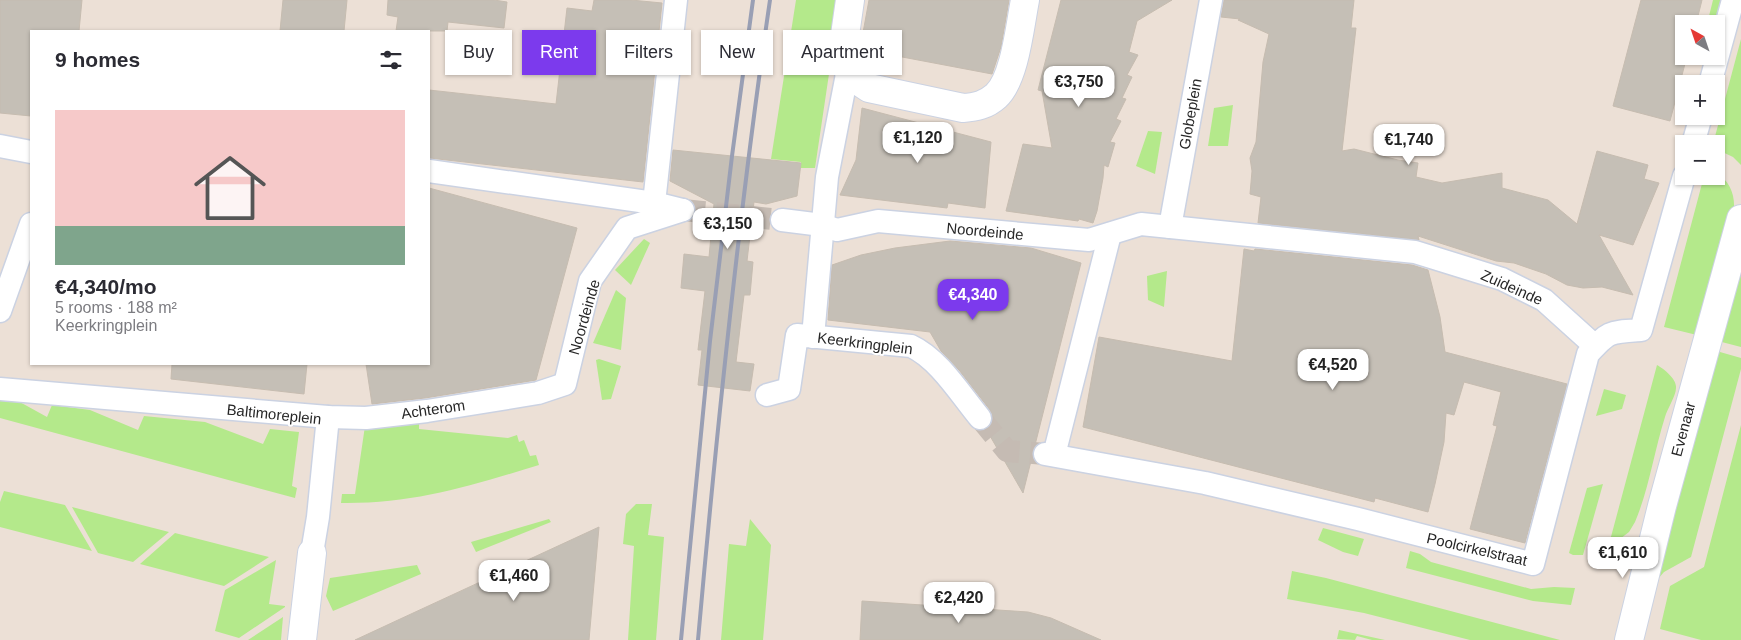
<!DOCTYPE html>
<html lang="en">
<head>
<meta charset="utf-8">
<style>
	:root { --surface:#fff; --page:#f7f7f7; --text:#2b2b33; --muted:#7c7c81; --accent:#7c3aed }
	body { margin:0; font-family:Arial,sans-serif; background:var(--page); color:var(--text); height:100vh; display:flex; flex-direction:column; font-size:19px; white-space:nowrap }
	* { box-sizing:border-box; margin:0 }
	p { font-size:16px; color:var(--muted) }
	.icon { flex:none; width:28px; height:28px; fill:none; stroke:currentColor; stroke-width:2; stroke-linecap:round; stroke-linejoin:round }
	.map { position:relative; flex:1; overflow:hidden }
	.sheet { position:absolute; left:30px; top:30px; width:400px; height:335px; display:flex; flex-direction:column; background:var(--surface); border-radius:0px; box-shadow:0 1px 4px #0004 }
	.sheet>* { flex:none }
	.hud { position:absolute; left:445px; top:30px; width:475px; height:45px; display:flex; gap:10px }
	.needle { width:32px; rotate:320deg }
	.fabs { position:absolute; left:1675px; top:15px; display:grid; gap:10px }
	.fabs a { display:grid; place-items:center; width:50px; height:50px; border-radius:0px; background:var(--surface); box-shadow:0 1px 4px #0004; font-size:25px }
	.price { position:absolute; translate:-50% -42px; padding:0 11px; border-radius:10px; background:#fff; color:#222; font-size:16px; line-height:32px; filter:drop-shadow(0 1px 2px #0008) }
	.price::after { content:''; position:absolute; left:50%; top:30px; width:15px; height:11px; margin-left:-8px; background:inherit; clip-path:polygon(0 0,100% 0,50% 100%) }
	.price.on { background:var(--accent); color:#fff }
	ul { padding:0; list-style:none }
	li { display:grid; align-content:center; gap:10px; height:265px; padding:0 25px }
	li span { display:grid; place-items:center; height:155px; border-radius:0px; color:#555 }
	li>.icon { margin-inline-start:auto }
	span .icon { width:90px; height:90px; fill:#fffc; stroke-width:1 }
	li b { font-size:21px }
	h2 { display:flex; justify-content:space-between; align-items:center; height:60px; padding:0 25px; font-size:21px }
	.pill { padding:0 18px; border-radius:0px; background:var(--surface); box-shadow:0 1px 4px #0004; font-size:18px; line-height:45px }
	.pill.on { background:var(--accent); color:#fff }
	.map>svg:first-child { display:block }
</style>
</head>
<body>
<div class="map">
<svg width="1741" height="640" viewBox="0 0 1741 640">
	<rect width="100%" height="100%" fill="#ece0d6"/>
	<g fill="#b4e98b">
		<polygon points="796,0 840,0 815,168 801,168 801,162 771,159"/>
		<polygon points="1713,0 1730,0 1716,24 1707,24"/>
		<polygon points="1741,39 1741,165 1733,157 1716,149 1716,144 1713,144"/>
		<polygon points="1233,105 1228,146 1208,146 1214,108"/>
		<polygon points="1148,131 1162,132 1155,174 1136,166"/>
		<path d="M 1716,172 C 1729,181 1735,193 1734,209 L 1701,336 L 1664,327 L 1704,176 L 1716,176 Z"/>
		<polygon points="644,239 650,243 631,285 615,270"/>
		<polygon points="1741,244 1741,347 1714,340"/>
		<polygon points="1167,271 1164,307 1148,300 1147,276"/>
		<polygon points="616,290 626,298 621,350 593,343"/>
		<polygon points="1713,350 1741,358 1741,369 1691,557 1664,572 1657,580"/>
		<polygon points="599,359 621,366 611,399 602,400 596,360"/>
		<path d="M 1657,365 C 1664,369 1677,379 1676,388 C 1676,396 1667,409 1665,417 C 1654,452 1649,489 1635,522 L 1629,532 L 1608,548 Z"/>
		<polygon points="1604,389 1626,395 1622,409 1596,416"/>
		<polygon points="0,400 18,401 47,417 52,405 90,410 138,430 144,416 205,422 263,444 270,429 299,432 292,486 297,488 295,498 0,418"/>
		<path d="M 419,419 L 419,429 L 508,438 L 517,435 L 519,442 L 524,440 L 530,456 L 536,455 L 539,465 C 470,486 414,504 341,503 L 342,494 L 355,494 L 365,426 Z"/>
		<polygon points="1741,425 1741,640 1701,640 1660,629 1670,586 1704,567"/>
		<polygon points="1603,484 1583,555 1573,555 1569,553 1587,488"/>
		<polygon points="4,491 65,505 92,551 0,527 0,502"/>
		<polygon points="636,504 652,504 648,535 664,537 656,640 628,640 634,546 623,544 626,514"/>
		<polygon points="72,507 169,532 133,562 98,553"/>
		<polygon points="549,519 551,522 476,552 471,542"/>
		<polygon points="750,519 771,545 763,640 721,640 729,544 746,546"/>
		<polygon points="1323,528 1364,539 1358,556 1343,552 1318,540"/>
		<polygon points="175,533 269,557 224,586 140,564"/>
		<polygon points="1410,551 1420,554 1431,562 1531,589 1554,587 1575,588 1571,605 1533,601 1406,568"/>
		<polygon points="276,560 269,604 285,606 285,607 239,638 215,631 225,590"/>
		<polygon points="417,565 421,574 333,611 326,596 330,578"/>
		<polygon points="1292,571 1326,578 1560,640 1470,640 1364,613 1287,599"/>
		<polygon points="283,617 281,640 248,640"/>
		<polygon points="1339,630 1385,640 1372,640 1357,636 1355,640 1337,639"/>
	</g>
	<g fill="#c5bfb6" stroke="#c6bcb0">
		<polygon points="0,0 82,0 79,31 31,31 31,116 0,113"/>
		<polygon points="283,0 347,0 344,31 280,31"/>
		<polygon points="388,0 494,0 507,2 504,28 448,22 447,31 396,31 398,17 387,15"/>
		<polygon points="594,0 631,0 662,3 643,182 429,158 429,90 556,104 567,8 592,11"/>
		<polygon points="869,0 1009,0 1001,47 992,74 860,49"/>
		<polygon points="1061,0 1172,0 1137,21 1129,52 1138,55 1127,75 1132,77 1122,98 1126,99 1116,119 1121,121 1110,142 1115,143 1108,167 1104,165 1103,178 1097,211 1093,223 1079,219 1078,221 1006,211 1023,144 1052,148 1042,91 1038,90"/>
		<polygon points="1224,0 1354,0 1351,28 1356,28 1342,151 1354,149 1398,160 1418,163 1416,177 1442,183 1502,173 1502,188 1548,200 1577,224 1597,151 1648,165 1644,179 1659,183 1633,245 1599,235 1633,295 1602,287 1583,288 1567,285 1546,274 1514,263 1496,261 1418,236 1419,240 1258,223 1261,197 1250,194 1252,171 1250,158 1256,142 1263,62 1269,34 1238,20 1240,19 1221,17"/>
		<polygon points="1641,0 1702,0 1696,24 1684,24 1684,56 1687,56 1670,121 1613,106"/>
		<polygon points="862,108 991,142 985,208 948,203 947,208 840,195 856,160"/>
		<polygon points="673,150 801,163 797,196 766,204 754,202 747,261 753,262 750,295 744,295 736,362 754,364 750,391 698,385 702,350 698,350 705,291 681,288 684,254 709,257 714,204 670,181"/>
		<polygon points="429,188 577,228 536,380 425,398 372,404 366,364 429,364"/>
		<polygon points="950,241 1031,248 1081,263 1035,445 1032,451 1032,457 1023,493 986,429 992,422 993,417 990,410 959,370 941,351 930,332 828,320 832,265 861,255 895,248"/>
		<polygon points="1244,249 1254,251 1255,249 1412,265 1428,270 1440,317 1445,352 1567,384 1525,543 1470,529 1497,426 1493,425 1501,392 1464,382 1454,415 1446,413 1444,442 1435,484 1428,512 1375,498 1374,502 1083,427 1099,337 1232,361"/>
		<polygon points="172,364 307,364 304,394 171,379"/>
		<polygon points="599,527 589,640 355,640 398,620"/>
		<polygon points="862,601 1028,612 1051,618 1101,640 860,640"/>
	</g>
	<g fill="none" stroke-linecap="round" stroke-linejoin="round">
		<g stroke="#c5bbb3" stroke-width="22" stroke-dasharray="22 11" stroke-linecap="butt">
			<polyline points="683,210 782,220"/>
			<polyline points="980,418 1007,451 1045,454"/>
		</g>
		<defs>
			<g id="pedestrian">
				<polyline points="1710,84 1733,0"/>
				<polyline points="1693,144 1701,116"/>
				<polyline points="0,146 31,152"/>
				<polyline points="429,171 654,203 682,210"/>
				<polyline points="654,203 676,0"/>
				<polyline points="782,220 822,225 837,230 878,221 1089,240 1141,224 1415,252 1502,279 1544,300 1595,346"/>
				<polyline points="1170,227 1211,0"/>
				<polyline points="0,311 31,224"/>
				<polyline points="813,337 827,177 848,69"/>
				<polyline points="0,389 328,417 366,418 427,411 538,393 565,384 590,281 627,228 683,210"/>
				<path d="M 767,395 L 789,389 L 797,335 L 911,346 C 939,359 960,394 980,418"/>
				<path d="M 1045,454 L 1205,483 L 1358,519 L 1533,564 L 1588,354 C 1609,331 1609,332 1641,330 L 1684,176"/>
				<polyline points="1054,455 1110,234"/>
				<polyline points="312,553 318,517 328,417"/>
			</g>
			<g id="minor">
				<path d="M 850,0 L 843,49 L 848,69 L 854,78 L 869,88 L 963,108 C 976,107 986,105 996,96 C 1015,79 1020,25 1025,0"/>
				<polyline points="302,640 312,553"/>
			</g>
			<polyline id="secondary" points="1629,640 1662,506 1741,219"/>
		</defs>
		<use href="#pedestrian" stroke="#cbd2e2" stroke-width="25"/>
		<use href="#minor" stroke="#cbd2e2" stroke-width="30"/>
		<use href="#secondary" stroke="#cbd2e2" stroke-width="30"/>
		<use href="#pedestrian" stroke="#fff" stroke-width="22"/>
		<use href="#minor" stroke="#fff" stroke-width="28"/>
		<use href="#secondary" stroke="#fff" stroke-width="28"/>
		<g stroke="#999fb4" stroke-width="4">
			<polyline points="681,640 710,341 732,156 753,0"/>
			<path d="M 698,640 C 717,426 739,212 770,0"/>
		</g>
	</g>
	<g text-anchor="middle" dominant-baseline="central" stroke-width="4" stroke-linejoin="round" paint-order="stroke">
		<g font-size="15" fill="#272727" stroke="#fff">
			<text transform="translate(1190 114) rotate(-80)">Globeplein</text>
			<text transform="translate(985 231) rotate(5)">Noordeinde</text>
			<text transform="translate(1512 287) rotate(24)">Zuideinde</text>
			<text transform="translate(584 317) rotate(-74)">Noordeinde</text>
			<text transform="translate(865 343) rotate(7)">Keerkringplein</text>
			<text transform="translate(433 409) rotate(-8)">Achterom</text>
			<text transform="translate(274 414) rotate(6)">Baltimoreplein</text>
			<text transform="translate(1683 429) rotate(-75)">Evenaar</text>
			<text transform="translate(1477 549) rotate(13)">Poolcirkelstraat</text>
		</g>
	</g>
</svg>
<div class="fabs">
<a><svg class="needle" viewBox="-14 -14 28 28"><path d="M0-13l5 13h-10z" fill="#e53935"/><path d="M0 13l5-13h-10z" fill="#7c7c81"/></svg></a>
<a>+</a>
<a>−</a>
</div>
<b class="price" style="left:1079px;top:108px">€3,750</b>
<b class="price" style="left:918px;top:164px">€1,120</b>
<b class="price" style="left:1409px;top:166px">€1,740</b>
<b class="price" style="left:728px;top:250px">€3,150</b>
<b class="price on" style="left:973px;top:321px">€4,340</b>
<b class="price" style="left:1333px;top:391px">€4,520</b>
<b class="price" style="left:1623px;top:579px">€1,610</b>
<b class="price" style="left:514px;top:602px">€1,460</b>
<b class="price" style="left:959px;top:624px">€2,420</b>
<div class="hud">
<a class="pill">Buy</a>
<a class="pill on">Rent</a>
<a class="pill">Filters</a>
<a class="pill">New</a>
<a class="pill">Apartment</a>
</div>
<section class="sheet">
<h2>9 homes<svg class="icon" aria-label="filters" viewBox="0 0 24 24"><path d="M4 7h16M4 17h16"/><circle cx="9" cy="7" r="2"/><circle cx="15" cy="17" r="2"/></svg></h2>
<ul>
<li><span style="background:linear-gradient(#f6c9c9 75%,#7fa58c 0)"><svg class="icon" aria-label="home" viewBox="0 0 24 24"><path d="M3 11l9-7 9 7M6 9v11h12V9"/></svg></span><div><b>€4,340/mo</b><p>5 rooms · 188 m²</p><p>Keerkringplein</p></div></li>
</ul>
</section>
</div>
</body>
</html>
